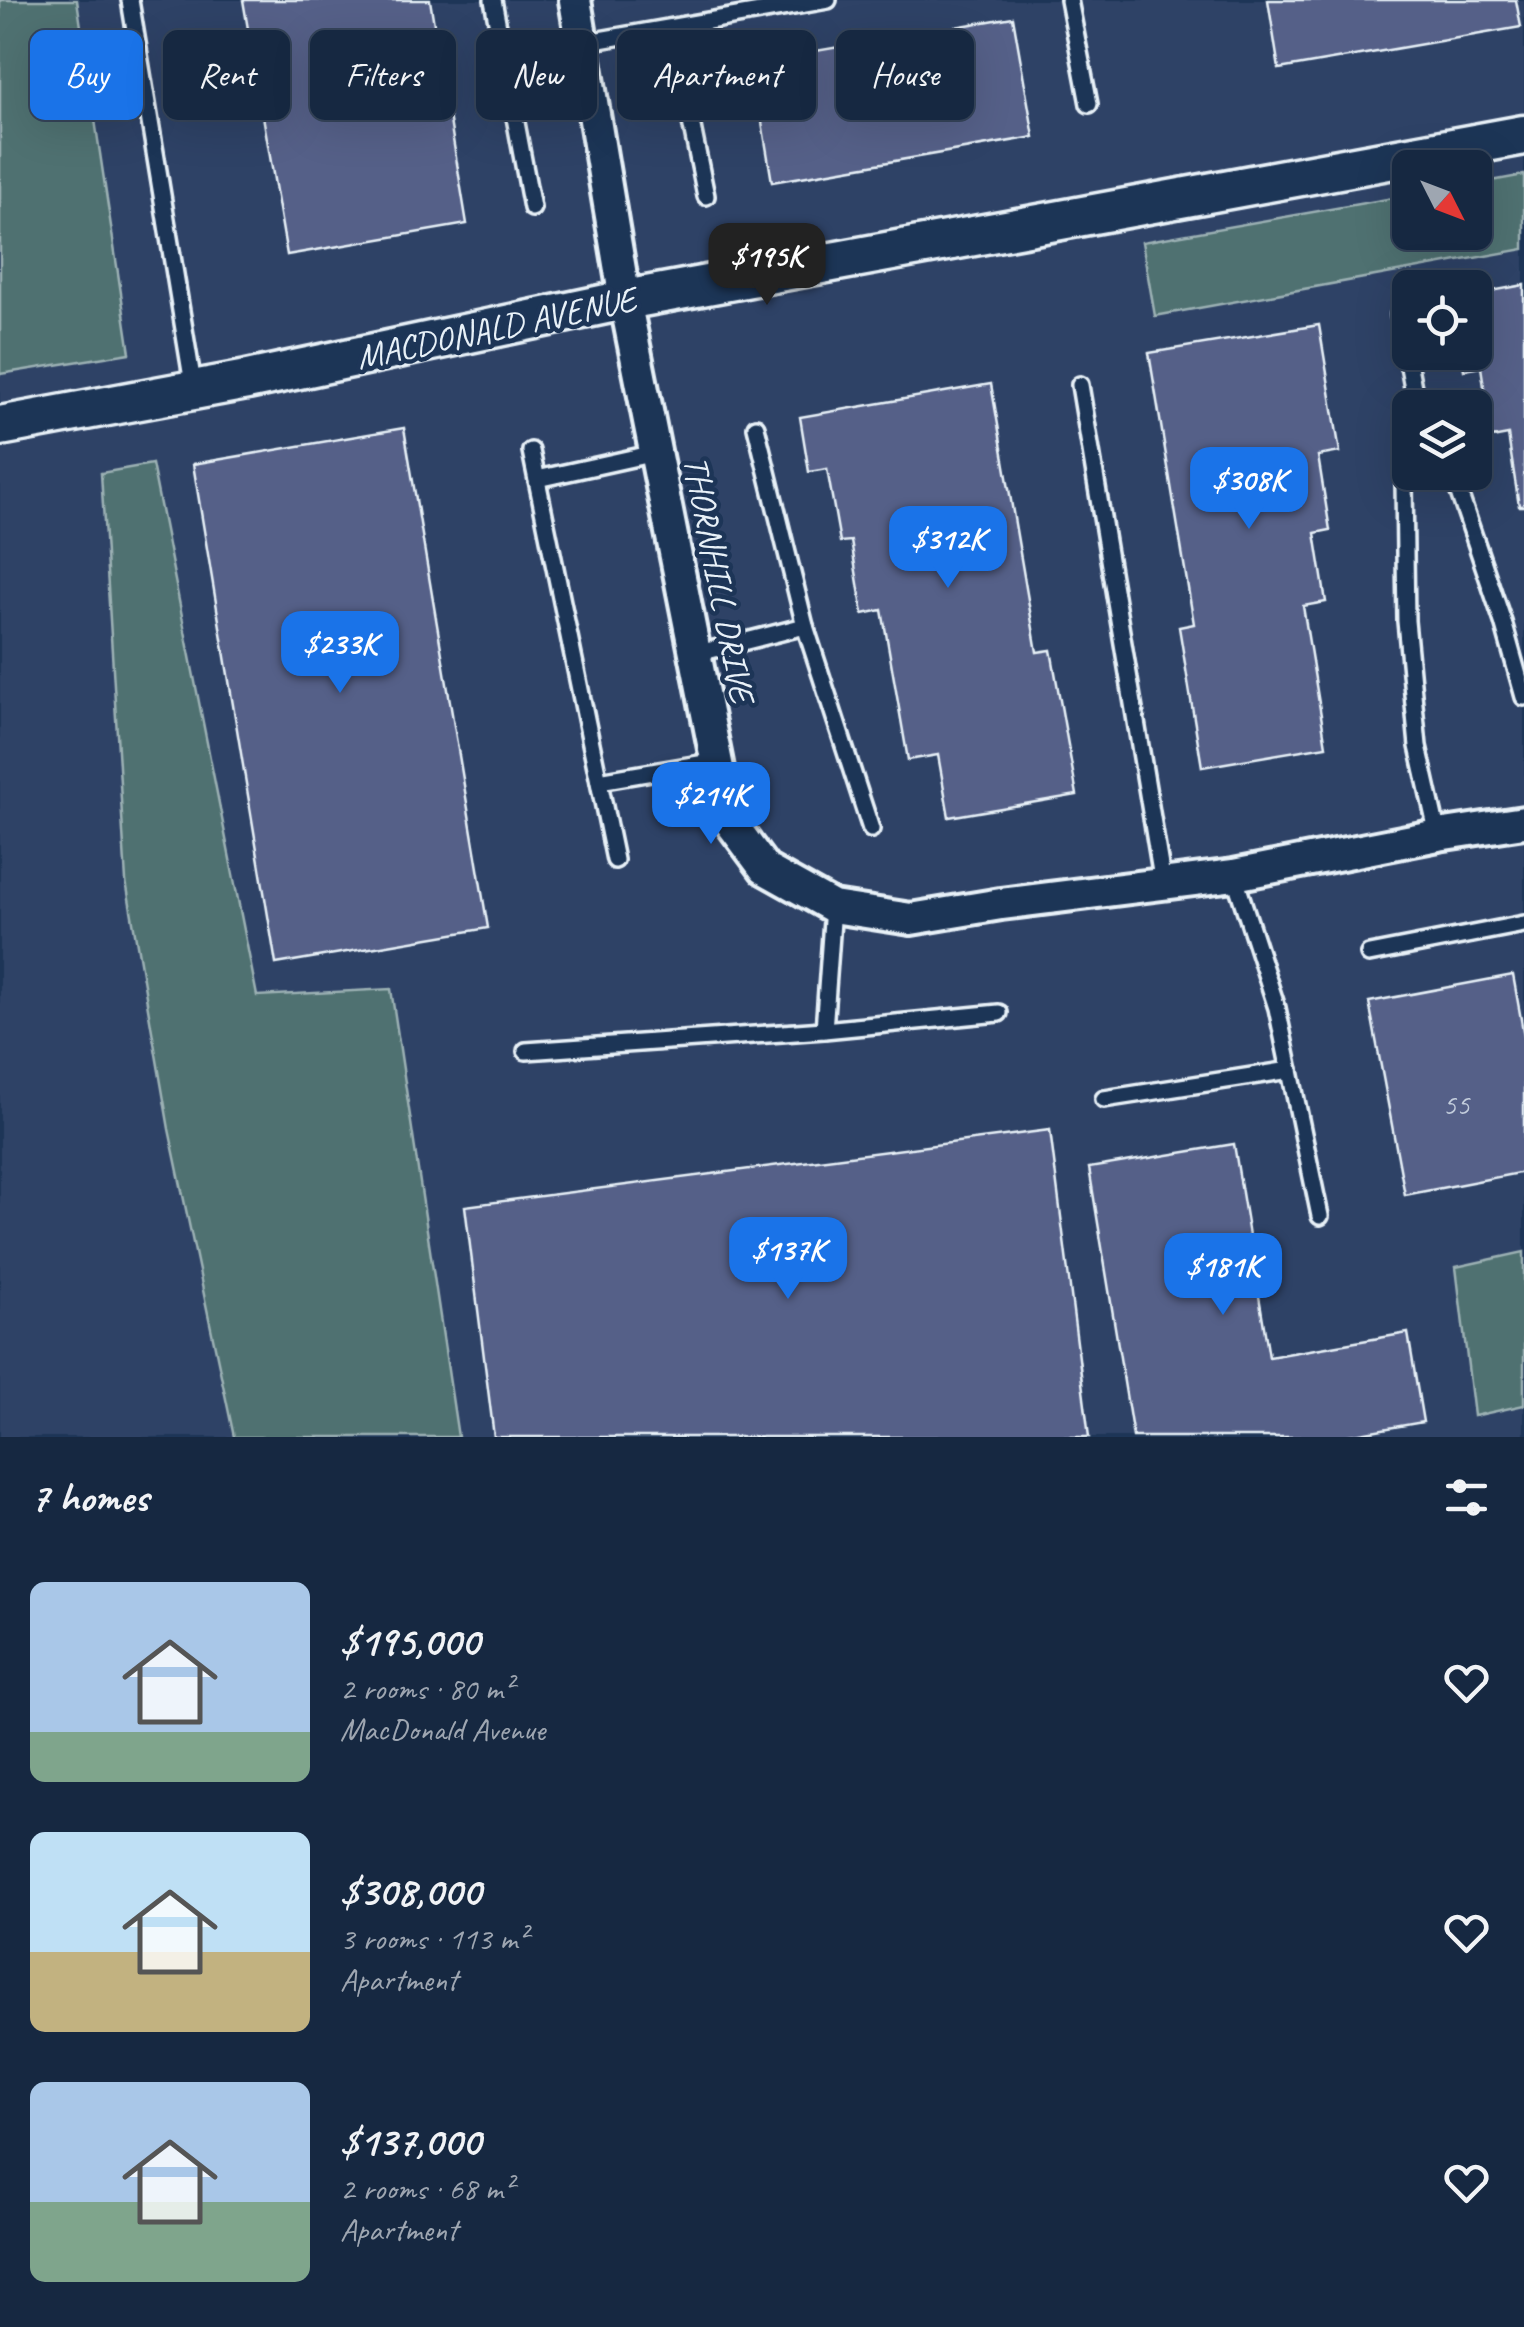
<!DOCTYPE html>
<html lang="en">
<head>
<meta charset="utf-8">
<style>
	:root { --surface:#162841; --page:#23344c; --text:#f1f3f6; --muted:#9ea6b1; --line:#35445a; --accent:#1a73e8 }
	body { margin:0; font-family:Caveat,sans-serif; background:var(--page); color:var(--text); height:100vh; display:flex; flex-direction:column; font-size:38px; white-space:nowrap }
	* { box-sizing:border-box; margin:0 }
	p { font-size:32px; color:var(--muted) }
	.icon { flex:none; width:55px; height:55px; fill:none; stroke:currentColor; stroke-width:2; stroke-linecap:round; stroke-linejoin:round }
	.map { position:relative; height:1437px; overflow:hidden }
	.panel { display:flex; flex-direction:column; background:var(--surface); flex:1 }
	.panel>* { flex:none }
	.hud { position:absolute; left:30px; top:30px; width:1000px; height:90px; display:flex; gap:20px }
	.needle { width:65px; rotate:132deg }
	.fabs { position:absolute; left:1392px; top:150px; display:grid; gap:20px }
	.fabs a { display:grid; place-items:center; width:100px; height:100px; border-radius:15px; background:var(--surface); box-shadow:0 10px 40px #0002,0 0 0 2px var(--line); font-size:50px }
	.price { position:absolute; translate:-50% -85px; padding:0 22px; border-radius:20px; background:var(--accent); color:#fff; font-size:32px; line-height:65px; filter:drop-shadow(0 2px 5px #0008) }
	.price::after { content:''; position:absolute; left:50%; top:60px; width:30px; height:22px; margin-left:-15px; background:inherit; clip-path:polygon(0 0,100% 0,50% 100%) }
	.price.on { background:#222; color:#fff }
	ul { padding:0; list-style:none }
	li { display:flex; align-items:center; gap:30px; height:250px; padding:0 30px }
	li span { display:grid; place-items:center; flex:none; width:280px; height:200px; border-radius:15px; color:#555 }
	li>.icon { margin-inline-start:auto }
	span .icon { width:120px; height:120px; fill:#fffc; stroke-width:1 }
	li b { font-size:42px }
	h2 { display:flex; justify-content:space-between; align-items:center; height:120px; padding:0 30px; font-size:42px }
	.tag { padding:0 35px; border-radius:15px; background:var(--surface); box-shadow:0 10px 40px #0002,0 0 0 2px var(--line); font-size:35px; line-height:90px }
	.tag.on { background:var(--accent); color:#fff }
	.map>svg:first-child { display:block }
</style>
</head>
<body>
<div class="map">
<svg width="1524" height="1437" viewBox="0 0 1524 1437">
	<rect width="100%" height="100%" fill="#1d3557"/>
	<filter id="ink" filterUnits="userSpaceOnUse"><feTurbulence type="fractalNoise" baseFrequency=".01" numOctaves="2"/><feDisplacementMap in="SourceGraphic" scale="20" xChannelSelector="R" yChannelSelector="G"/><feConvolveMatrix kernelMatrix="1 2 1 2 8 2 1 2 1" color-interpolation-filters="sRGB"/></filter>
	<g filter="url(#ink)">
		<path fill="#2e4266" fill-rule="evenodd" d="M 77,0 L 1524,0 L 1524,175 L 1475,184 L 1475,168 L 1410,168 L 1410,195 L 1142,242 L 1156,316 L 1524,249 L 1524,1252 L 1457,1267 L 1474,1415 L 1524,1405 L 1524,1437 L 458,1437 L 391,989 L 257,997 L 152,465 L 102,474 L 126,881 L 169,1129 L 234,1437 L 0,1437 L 0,374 L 130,352 ZM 1410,288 L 1475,288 L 1475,352 L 1410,352 ZM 1410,408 L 1475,408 L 1475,472 L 1410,472 Z"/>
		<g fill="#4f7171" stroke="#9cb1b4" stroke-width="2.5">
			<polygon points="0,0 77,0 130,353 0,374"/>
			<polygon points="1524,175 1524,249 1155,316 1142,242 1410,195 1410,232 1475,232 1475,184"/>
			<polygon points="152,464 257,996 391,989 458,1437 234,1437 169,1129 126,881 101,473"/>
			<polygon points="1524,1252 1524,1405 1474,1416 1456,1267"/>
		</g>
		<g fill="#546088" stroke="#e8f1f8" stroke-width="2.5">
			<polygon points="243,0 430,0 467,224 287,255"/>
			<polygon points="1268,0 1516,0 1521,27 1279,69"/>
			<polygon points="1013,17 1034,137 772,182 752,62"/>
			<polygon points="1524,285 1524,506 1519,506 1508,435 1492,438 1481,367 1464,370 1461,352 1475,352 1475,294"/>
			<polygon points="1319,325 1340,452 1318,456 1330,530 1315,533 1326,602 1303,606 1326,746 1202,767 1179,627 1194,624 1149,353"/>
			<polygon points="991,384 1037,652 1051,650 1077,795 949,817 938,755 908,760 882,610 863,614 851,541 840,542 827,469 809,472 800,417"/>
			<polygon points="404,428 488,928 276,964 193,464"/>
			<polygon points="1513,975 1524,1036 1524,1172 1405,1195 1369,1002"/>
			<polygon points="1050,1130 1089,1437 494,1437 465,1206"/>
			<polygon points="1234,1144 1269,1357 1408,1333 1423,1422 1337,1437 1133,1437 1089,1168"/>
		</g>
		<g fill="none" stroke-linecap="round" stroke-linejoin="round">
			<defs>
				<g id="service">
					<polyline points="130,0 194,390"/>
					<polyline points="493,0 532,208"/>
					<polyline points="1069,0 1089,104"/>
					<polyline points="672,28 706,196"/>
					<polyline points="582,43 828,0"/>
					<polyline points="1399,315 1417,408"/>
					<polyline points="1080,385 1163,884"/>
					<polyline points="756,427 805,626 871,829"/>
					<polyline points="531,451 615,860"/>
					<polyline points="1413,472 1404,483 1406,621 1418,746 1438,835"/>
					<polyline points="1448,472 1454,478 1503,622 1524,697"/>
					<polyline points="537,479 655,453"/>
					<polyline points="695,654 805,626"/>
					<polyline points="599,781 717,761"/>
					<polyline points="1234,875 1277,1008 1320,1216"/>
					<polyline points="1369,954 1524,924"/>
					<polyline points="824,1030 833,907"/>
					<polyline points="526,1051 824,1030 999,1013"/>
					<polyline points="1104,1099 1290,1070"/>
				</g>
				<polyline id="minor" points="575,0 625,300 728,819 765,869 833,907 911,919 1001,904 1234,875 1438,835 1524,822"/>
				<polyline id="tertiary" points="0,426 247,380 625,300 1524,135"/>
			</defs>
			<use href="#service" stroke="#e8f1f8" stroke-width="22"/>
			<use href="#minor" stroke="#e8f1f8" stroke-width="38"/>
			<use href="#tertiary" stroke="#e8f1f8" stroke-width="45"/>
			<use href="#service" stroke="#1d3557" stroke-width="15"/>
			<use href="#minor" stroke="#1d3557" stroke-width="30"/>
			<use href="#tertiary" stroke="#1d3557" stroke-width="38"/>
		</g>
	</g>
	<g text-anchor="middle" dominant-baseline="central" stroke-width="9" stroke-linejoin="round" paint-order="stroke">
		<g font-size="30" fill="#c3cddc">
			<text x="1456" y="1104">55</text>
		</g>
		<g font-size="35" fill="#e8f1f8" stroke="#1d3557">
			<text transform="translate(496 328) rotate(-12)">MACDONALD AVENUE</text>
			<text transform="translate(719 579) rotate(79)">THORNHILL DRIVE</text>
		</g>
	</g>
</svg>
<div class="fabs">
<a><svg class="needle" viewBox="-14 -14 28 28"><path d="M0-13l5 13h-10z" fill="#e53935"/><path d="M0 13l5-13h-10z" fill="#9ea6b1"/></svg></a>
<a><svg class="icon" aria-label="locate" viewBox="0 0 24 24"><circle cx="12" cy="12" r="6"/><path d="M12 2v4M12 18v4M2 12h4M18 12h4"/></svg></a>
<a><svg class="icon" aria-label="layers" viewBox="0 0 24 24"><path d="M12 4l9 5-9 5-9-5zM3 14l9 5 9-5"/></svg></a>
</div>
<b class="price on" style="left:767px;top:308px">$195K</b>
<b class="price" style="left:1249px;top:532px">$308K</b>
<b class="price" style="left:948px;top:591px">$312K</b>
<b class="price" style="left:340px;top:696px">$233K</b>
<b class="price" style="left:711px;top:847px">$214K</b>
<b class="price" style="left:788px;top:1302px">$137K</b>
<b class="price" style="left:1223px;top:1318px">$181K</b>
<div class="hud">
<a class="tag on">Buy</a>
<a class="tag">Rent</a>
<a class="tag">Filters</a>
<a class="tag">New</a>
<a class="tag">Apartment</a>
<a class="tag">House</a>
</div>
</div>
<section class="panel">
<h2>7 homes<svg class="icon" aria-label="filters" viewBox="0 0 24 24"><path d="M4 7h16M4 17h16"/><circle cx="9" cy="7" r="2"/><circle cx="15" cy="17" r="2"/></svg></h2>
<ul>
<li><span style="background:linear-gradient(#a9c7e8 75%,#7fa58c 0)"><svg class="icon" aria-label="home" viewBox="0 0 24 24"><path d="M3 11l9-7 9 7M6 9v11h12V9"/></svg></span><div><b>$195,000</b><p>2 rooms · 80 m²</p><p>MacDonald Avenue</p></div><svg class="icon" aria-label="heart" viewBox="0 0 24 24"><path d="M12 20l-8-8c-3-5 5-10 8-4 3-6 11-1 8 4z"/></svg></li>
<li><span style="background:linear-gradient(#bfe0f5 60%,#c2b280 0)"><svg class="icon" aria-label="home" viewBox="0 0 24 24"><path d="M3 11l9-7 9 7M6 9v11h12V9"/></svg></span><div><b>$308,000</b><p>3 rooms · 113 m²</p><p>Apartment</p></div><svg class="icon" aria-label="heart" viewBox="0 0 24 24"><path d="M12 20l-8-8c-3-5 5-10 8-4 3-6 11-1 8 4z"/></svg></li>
<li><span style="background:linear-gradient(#a9c7e8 60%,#7fa58c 0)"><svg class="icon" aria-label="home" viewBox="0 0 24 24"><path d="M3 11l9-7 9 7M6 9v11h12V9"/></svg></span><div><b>$137,000</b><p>2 rooms · 68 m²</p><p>Apartment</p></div><svg class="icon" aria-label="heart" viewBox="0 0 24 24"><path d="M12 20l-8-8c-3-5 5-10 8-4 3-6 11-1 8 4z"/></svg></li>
</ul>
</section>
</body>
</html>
